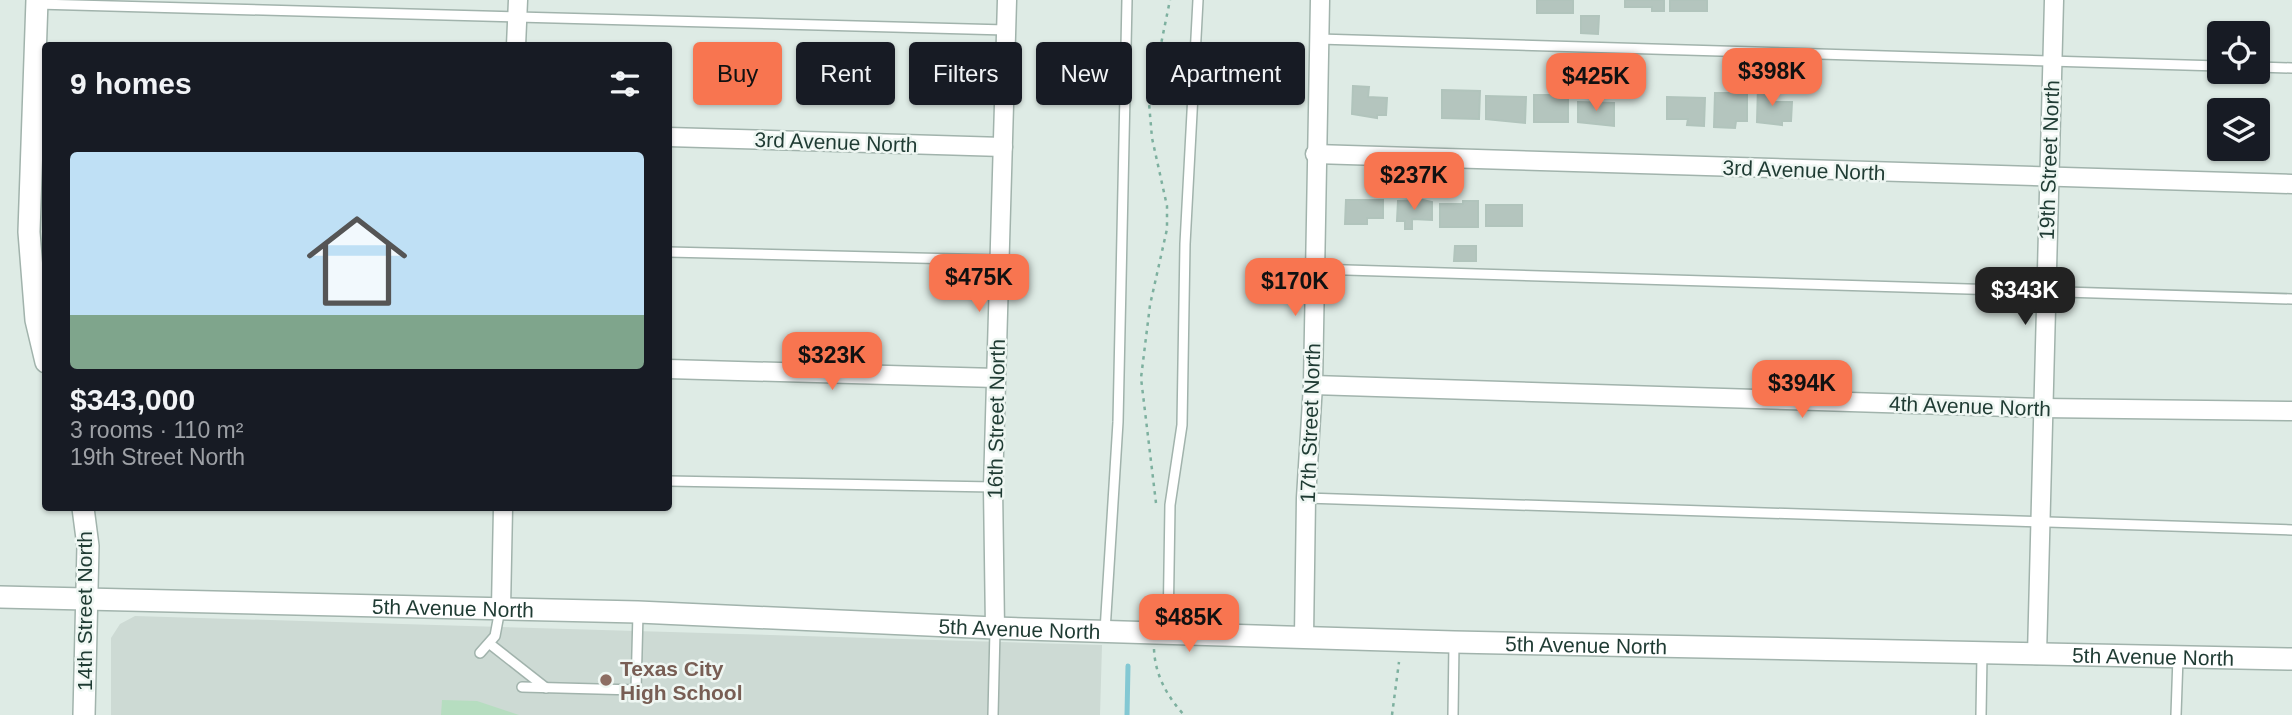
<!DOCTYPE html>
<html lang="en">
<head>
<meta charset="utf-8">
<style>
	:root { --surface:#171b24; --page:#20242c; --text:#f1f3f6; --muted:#9ea1a6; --line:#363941; --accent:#f87550 }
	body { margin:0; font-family:Helvetica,sans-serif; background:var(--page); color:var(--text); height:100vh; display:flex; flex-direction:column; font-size:26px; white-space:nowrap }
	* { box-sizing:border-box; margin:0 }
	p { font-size:23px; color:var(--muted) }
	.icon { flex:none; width:38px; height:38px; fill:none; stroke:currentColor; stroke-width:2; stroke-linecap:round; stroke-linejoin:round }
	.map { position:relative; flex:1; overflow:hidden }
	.drawer { position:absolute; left:42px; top:42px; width:630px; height:469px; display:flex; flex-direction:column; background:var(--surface); border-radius:7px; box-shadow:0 2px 5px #0004 }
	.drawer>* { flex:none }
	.guide { position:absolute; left:693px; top:42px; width:665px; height:63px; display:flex; gap:14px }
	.tools { position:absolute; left:2207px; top:21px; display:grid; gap:14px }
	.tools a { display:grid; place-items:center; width:63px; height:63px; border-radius:7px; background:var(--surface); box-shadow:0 2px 5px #0004; font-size:35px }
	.price { position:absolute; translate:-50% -60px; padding:0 16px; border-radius:14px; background:var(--accent); color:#111; font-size:23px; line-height:46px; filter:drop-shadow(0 2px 4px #0008) }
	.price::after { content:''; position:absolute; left:50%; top:42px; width:21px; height:16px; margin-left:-10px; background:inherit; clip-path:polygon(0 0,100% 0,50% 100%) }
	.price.selected { background:#222; color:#fff }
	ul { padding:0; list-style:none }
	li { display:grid; align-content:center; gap:14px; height:371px; padding:0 28px }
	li+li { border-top:2px solid var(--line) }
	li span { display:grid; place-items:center; height:217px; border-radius:7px; color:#555 }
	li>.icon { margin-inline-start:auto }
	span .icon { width:126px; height:126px; fill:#fffc; stroke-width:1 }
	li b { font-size:30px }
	h2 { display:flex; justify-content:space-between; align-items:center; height:84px; padding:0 28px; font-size:30px }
	.tag { padding:0 24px; border-radius:7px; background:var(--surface); box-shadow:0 2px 5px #0004; font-size:24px; line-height:63px }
	.tag.selected { background:var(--accent); color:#111 }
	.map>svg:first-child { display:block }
</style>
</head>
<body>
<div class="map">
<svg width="2292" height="715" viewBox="0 0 2292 715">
	<rect width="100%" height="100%" fill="#deebe5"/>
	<polygon fill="#cddad4" points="135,616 1102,645 1100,715 111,715 111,638 120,624"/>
	<polygon fill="#b6ddc0" points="442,700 477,701 519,715 441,715"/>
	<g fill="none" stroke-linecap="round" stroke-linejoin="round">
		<polyline stroke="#83c8d3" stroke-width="5" points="1127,715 1128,666"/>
	</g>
	<g fill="#b4c5be" stroke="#b1c4bc" stroke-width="2">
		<rect x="1537" y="0" width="36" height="13"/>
		<polygon points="1625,0 1664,0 1664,11 1652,11 1652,7 1625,7"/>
		<rect x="1670" y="0" width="37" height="11"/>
		<polygon points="1581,16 1599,16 1598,34 1581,33"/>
		<rect x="1556" y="59" width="15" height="14"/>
		<polygon points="1750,64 1750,80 1738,80 1738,65"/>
		<polygon points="1556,83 1568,83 1568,122 1534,122 1534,95 1556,95"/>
		<polygon points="1353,86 1369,87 1368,97 1387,98 1386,115 1377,115 1377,118 1352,114"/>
		<polygon points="1758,86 1773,86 1773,102 1792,102 1791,121 1782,121 1782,125 1757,122"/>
		<polygon points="1442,90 1480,91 1479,119 1442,118"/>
		<polygon points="1715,93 1747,93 1747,121 1736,121 1735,128 1714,127"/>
		<polygon points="1486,96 1526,97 1525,123 1486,119"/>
		<polygon points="1667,97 1705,98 1704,126 1687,125 1688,119 1667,119"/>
		<polygon points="1578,102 1614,103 1614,126 1578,122"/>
		<polygon points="1346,200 1383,200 1383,218 1367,218 1367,224 1345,224"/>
		<polygon points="1423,200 1432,202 1432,220 1412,219 1412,229 1405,229 1405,221 1397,221 1398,201"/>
		<polygon points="1463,201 1478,201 1478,227 1440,227 1440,204 1463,204"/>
		<rect x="1486" y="205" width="36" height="21"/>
		<polygon points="1455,246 1476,246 1476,261 1454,261"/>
	</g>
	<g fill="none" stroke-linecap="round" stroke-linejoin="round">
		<defs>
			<g id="service">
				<polyline points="37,4 1006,30"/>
				<polyline points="1319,39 2219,66"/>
				<polyline points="2258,67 2292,68"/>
				<polyline points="668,252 999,260"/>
				<polyline points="1314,269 2292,299"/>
				<polyline points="668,481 993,487"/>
				<polyline points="1306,498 2292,530"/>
				<polyline points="1105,631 1118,422 1127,0"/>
				<polyline points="1168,633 1170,505 1182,425 1185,244 1198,0"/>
				<polyline points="490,644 546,688"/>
				<polyline points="480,653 495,636 500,609"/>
				<polyline points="522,687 636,690 638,613"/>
				<polyline points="993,715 995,630"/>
				<polyline points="1453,715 1454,643"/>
				<polyline points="1981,715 1982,655"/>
				<polyline points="2176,715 2178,657"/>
			</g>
			<g id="minor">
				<polyline points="516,46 518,0"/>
				<polyline points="668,137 1003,147"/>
				<polyline points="1315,154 2292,184"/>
				<polyline points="668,369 996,378"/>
				<polyline points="1313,385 2042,408 2292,411"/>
				<polyline points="501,608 503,508"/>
				<polyline points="995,628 993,487 1007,0"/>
				<polyline points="1304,636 1306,498 1313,385 1320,0"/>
				<polyline points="2037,655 2054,0"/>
			</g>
			<g id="tertiary">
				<polyline points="37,0 29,232 36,320 46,362"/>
				<polyline points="83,508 88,546 84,715"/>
				<path id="s1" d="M 0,597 L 638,612 L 995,628 L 1454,642 L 2292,659"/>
			</g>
		</defs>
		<use href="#service" stroke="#a1b3ac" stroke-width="12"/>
		<use href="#minor" stroke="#a1b3ac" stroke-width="21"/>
		<use href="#tertiary" stroke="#a1b3ac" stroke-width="24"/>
		<g stroke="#7db09f" stroke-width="2.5" stroke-dasharray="3.5 5" stroke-linecap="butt">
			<polyline points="1156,503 1141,378 1150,305 1167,229 1167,206 1152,138 1149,103 1170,0"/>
			<path d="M 1154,649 C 1155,675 1167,696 1184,715"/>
			<polyline points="1392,715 1399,662"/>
		</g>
		<use href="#service" stroke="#fff" stroke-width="9"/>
		<use href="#minor" stroke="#fff" stroke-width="18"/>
		<use href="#tertiary" stroke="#fff" stroke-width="21"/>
	</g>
	<circle fill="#8d6e63" stroke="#eff7f3" stroke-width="2.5" cx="606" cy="680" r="7"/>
	<g text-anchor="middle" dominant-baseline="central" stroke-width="5" stroke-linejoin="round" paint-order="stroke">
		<g font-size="21" fill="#1f3b33" stroke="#eff7f3">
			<text transform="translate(836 142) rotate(2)">3rd Avenue North</text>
			<text transform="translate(2049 160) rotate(-88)">19th Street North</text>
			<text transform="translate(1804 170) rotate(2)">3rd Avenue North</text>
			<text transform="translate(1970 406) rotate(2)">4th Avenue North</text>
			<text transform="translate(996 419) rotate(-89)">16th Street North</text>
			<text transform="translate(1310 423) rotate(-88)">17th Street North</text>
			<text stroke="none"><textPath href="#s1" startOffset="453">5th Avenue North</textPath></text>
			<text transform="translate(84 611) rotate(-90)">14th Street North</text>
			<text stroke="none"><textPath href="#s1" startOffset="1020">5th Avenue North</textPath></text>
			<text stroke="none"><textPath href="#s1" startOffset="1587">5th Avenue North</textPath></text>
			<text stroke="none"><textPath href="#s1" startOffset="2154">5th Avenue North</textPath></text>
		</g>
		<g font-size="21" font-weight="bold" fill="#785e54" stroke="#eff7f3" text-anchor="start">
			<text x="620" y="668">Texas City<tspan x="620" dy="24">High School</tspan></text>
		</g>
	</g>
</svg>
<div class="tools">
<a><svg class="icon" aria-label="locate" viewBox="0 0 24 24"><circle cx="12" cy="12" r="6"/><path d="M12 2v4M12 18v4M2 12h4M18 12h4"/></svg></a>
<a><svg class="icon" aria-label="layers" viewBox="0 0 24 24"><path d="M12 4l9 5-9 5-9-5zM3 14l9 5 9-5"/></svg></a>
</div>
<b class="price" style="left:1772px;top:108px">$398K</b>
<b class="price" style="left:1596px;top:113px">$425K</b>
<b class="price" style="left:1414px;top:212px">$237K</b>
<b class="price" style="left:979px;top:314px">$475K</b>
<b class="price" style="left:1295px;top:318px">$170K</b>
<b class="price selected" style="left:2025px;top:327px">$343K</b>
<b class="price" style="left:832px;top:392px">$323K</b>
<b class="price" style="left:1802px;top:420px">$394K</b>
<b class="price" style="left:1189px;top:654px">$485K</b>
<div class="guide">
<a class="tag selected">Buy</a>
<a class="tag">Rent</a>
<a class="tag">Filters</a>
<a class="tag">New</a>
<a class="tag">Apartment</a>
</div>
<section class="drawer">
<h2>9 homes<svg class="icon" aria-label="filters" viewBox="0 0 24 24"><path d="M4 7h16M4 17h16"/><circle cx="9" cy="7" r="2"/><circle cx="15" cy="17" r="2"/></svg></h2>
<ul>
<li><span style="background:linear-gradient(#bfe0f5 75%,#7fa58c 0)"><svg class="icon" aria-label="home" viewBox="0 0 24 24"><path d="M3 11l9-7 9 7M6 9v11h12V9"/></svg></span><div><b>$343,000</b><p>3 rooms · 110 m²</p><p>19th Street North</p></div></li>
</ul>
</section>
</div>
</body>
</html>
